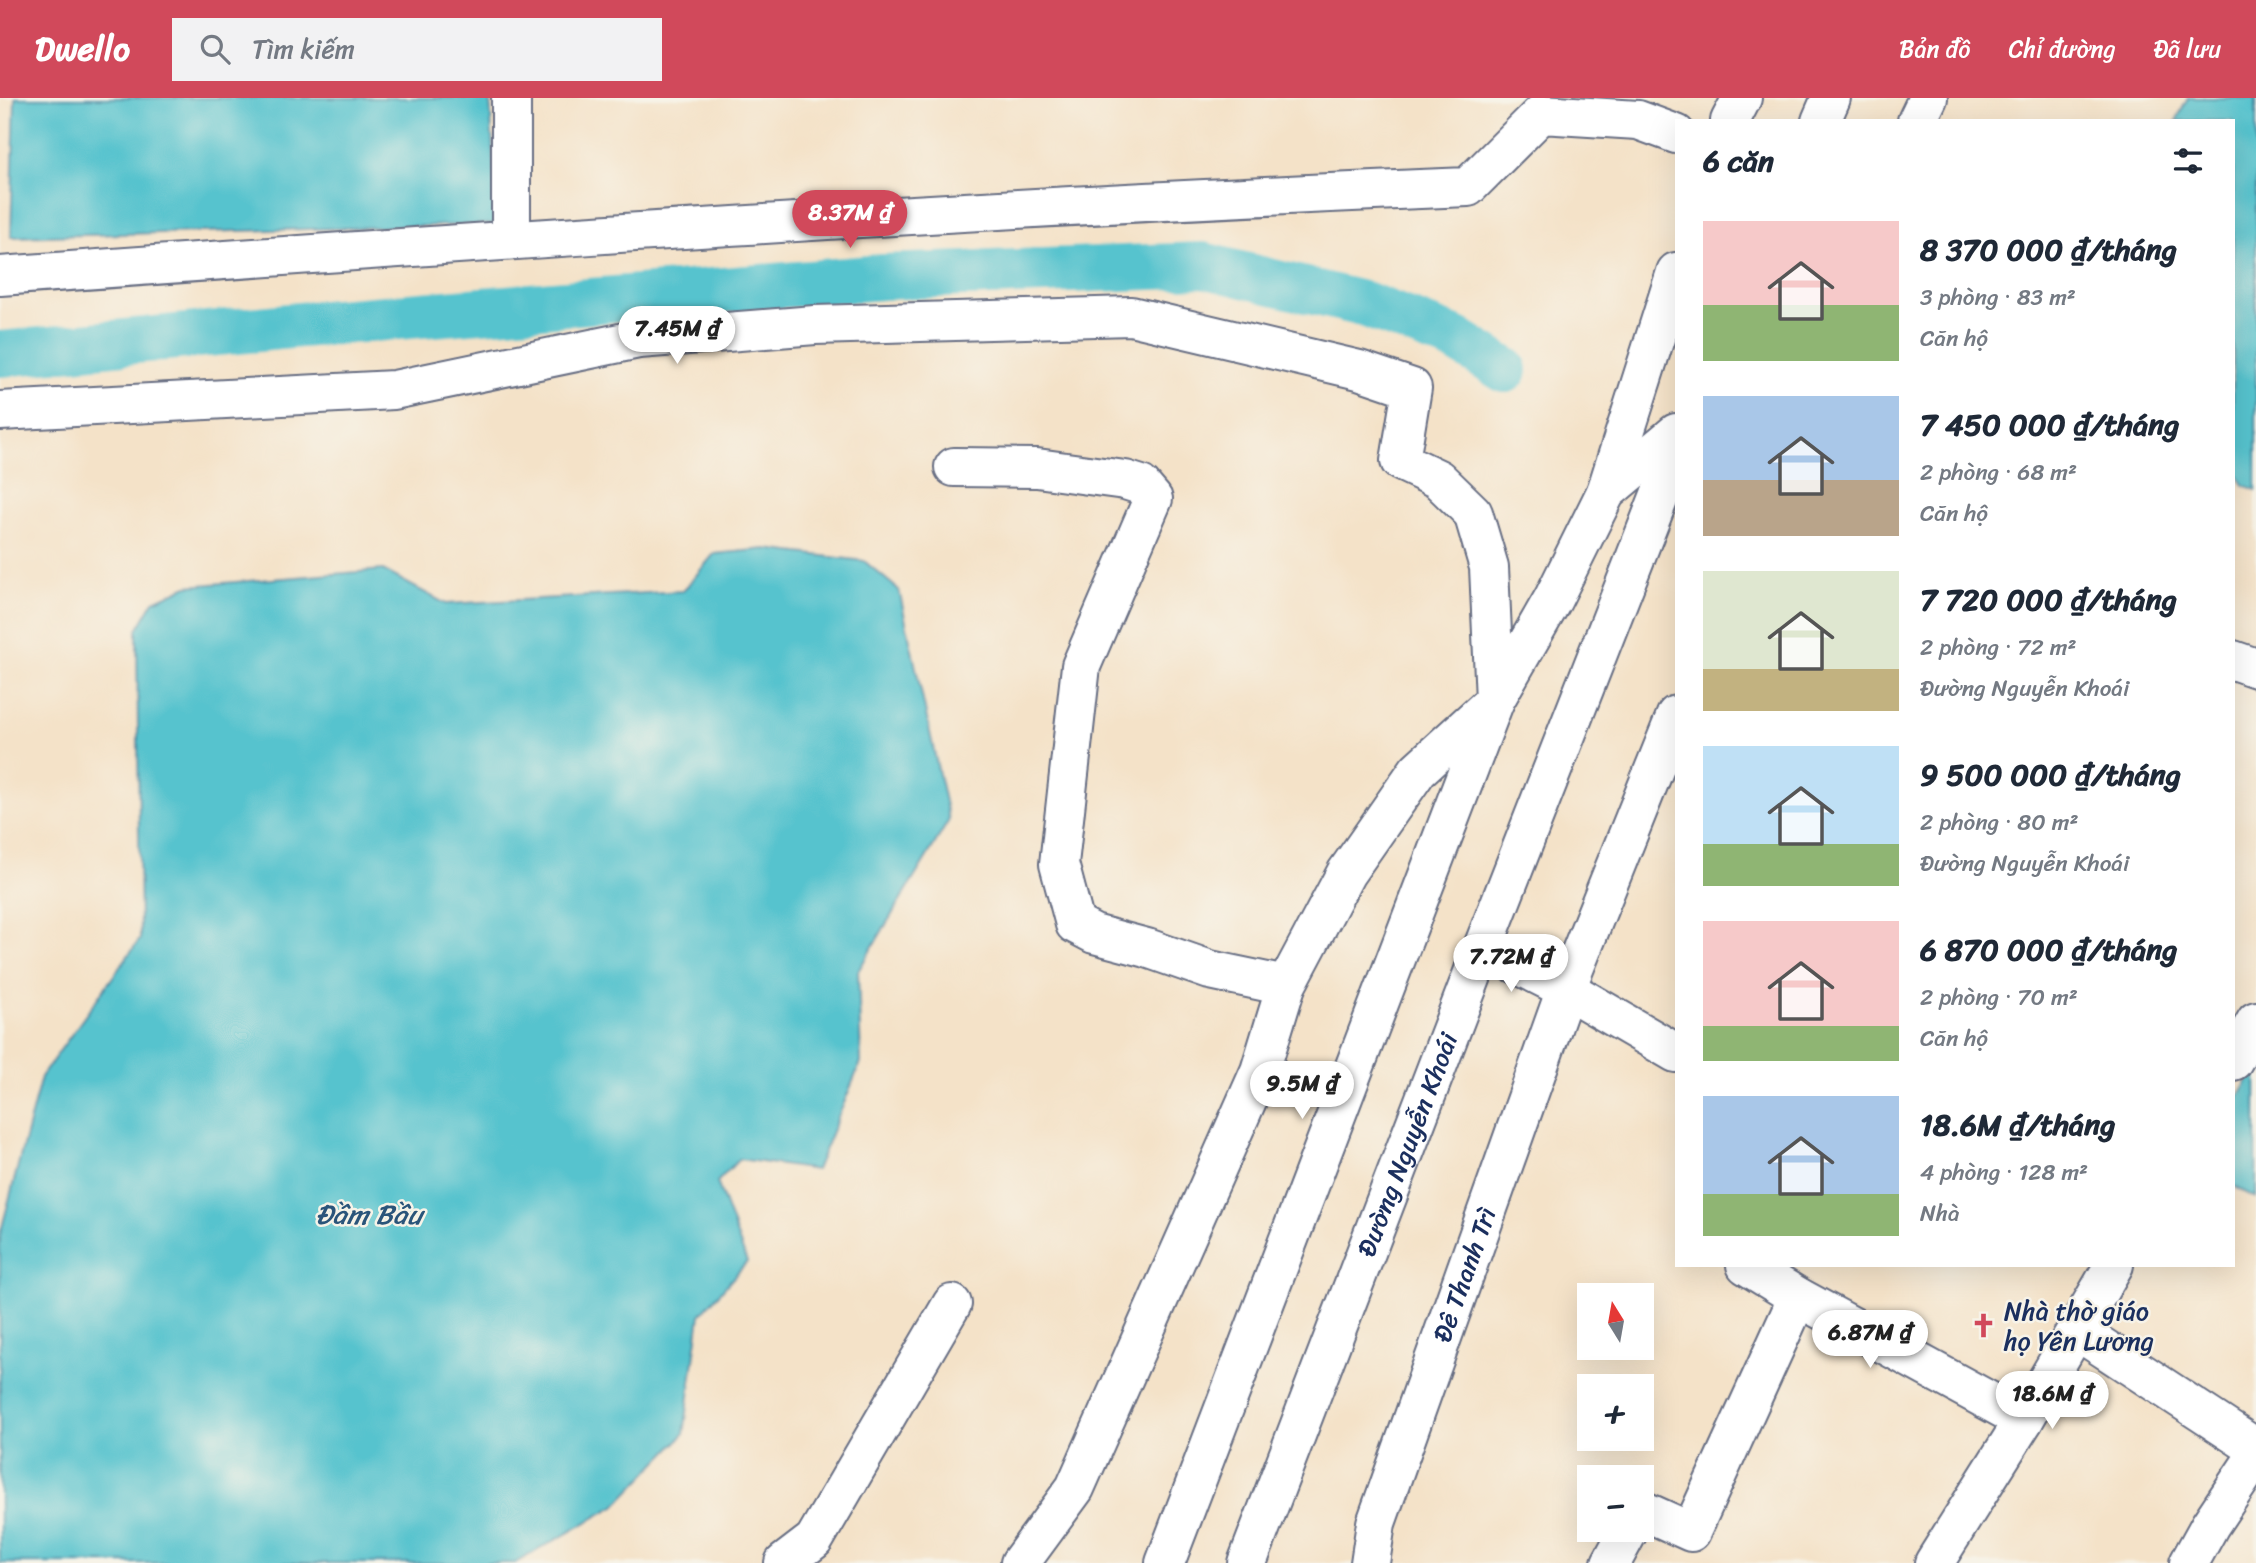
<!DOCTYPE html>
<html lang="vi">
<head>
<meta charset="utf-8">
<style>
	:root { --surface:#fff; --page:#f2f2f3; --text:#1f2937; --muted:#747a83; --accent:#d1495b }
	body { margin:0; font-family:Sriracha,sans-serif; background:var(--page); color:var(--text); height:100vh; display:flex; flex-direction:column; font-size:26px; white-space:nowrap }
	* { box-sizing:border-box; margin:0 }
	p { font-size:23px; color:var(--muted) }
	.icon { flex:none; width:38px; height:38px; fill:none; stroke:currentColor; stroke-width:2; stroke-linecap:round; stroke-linejoin:round }
	.map { position:relative; flex:1; overflow:hidden }
	.details { position:absolute; left:1675px; top:21px; width:560px; height:1148px; display:flex; flex-direction:column; background:var(--surface); border-radius:0px; box-shadow:0 7px 28px #0002 }
	.details>* { flex:none }
	.needle { width:46px; rotate:349deg }
	.fabs { position:absolute; left:1577px; top:1185px; display:grid; gap:14px }
	.fabs a { display:grid; place-items:center; width:77px; height:77px; border-radius:0px; background:var(--surface); box-shadow:0 7px 28px #0002; font-size:35px }
	.price { position:absolute; translate:-50% -60px; padding:0 16px; border-radius:24px; background:#fff; color:#222; font-size:23px; line-height:46px; filter:drop-shadow(0 2px 4px #0008) }
	.price::after { content:''; position:absolute; left:50%; top:42px; width:21px; height:16px; margin-left:-10px; background:inherit; clip-path:polygon(0 0,100% 0,50% 100%) }
	.price.on { background:var(--accent); color:#fff }
	ul { padding:0; list-style:none }
	li { display:flex; align-items:center; gap:21px; height:175px; padding:0 28px }
	li span { display:grid; place-items:center; flex:none; width:196px; height:140px; border-radius:0px; color:#555 }
	li>.icon { margin-inline-start:auto }
	span .icon { width:84px; height:84px; fill:#fffc; stroke-width:1 }
	li b { font-size:30px }
	h2 { display:flex; justify-content:space-between; align-items:center; height:84px; padding:0 28px; font-size:30px }
	header { display:flex; align-items:center; gap:42px; box-sizing:border-box; height:98px; padding:0 35px; background:var(--accent); color:#fff }
	header strong { font-size:33px }
	nav { display:flex; gap:38px; margin-inline-start:auto; font-size:24px }
	.search { width:490px; height:63px; background:var(--page); display:flex; align-items:center; gap:18px; box-sizing:border-box; padding:0 24px; border-radius:0px; color:var(--muted); font-size:26px }
	.map>svg:first-child { display:block }
</style>
</head>
<body>
<header>
<strong>Dwello</strong>
<div class="search"><svg class="icon" aria-label="search" viewBox="0 0 24 24"><circle cx="10" cy="10" r="6"/><path d="M15 15l6 6"/></svg>Tìm kiếm</div>
<nav><a>Bản đồ</a><a>Chỉ đường</a><a>Đã lưu</a></nav>
</header>
<div class="map">
<svg width="2256" height="1465" viewBox="0 0 2256 1465">
	<rect width="100%" height="100%" fill="#f7f3e8"/>
	<filter id="ink" filterUnits="userSpaceOnUse"><feTurbulence type="fractalNoise" baseFrequency=".0143" numOctaves="2"/><feDisplacementMap in="SourceGraphic" scale="14" xChannelSelector="R" yChannelSelector="G"/><feConvolveMatrix kernelMatrix="1 2 1 2 8 2 1 2 1" color-interpolation-filters="sRGB"/></filter>
	<filter id="wash" filterUnits="userSpaceOnUse"><feTurbulence type="fractalNoise" baseFrequency=".00686" numOctaves="4" result="noise"/><feDisplacementMap in="SourceGraphic" scale="28" xChannelSelector="R" yChannelSelector="G"/><feGaussianBlur stdDeviation="1.57" result="paint"/><feColorMatrix in="noise" values="0 0 0 0 0 0 0 0 0 0 0 0 0 0 0 0 0 1.4 0 .05"/><feComposite in="paint" operator="in"/></filter>
	<g filter="url(#wash)">
		<rect width="100%" height="100%" fill="#f4e2c8"/>
		<g fill="#56c3ce" stroke="#387996" stroke-width="2">
			<polygon points="15,0 490,0 497,126 11,139"/>
			<polygon points="2188,0 2256,0 2256,392 2244,387 2233,369 2233,23 2176,23"/>
			<polygon points="766,451 864,463 899,492 949,722 858,873 861,964 816,1072 739,1061 717,1084 747,1164 700,1217 684,1336 615,1408 515,1465 0,1465 0,1137 41,979 140,841 137,532 154,503 187,488 383,472 446,506 683,493 714,456"/>
			<polygon points="2256,968 2256,1100 2233,1088 2233,1009"/>
		</g>
		<g fill="none" stroke-linecap="round" stroke-linejoin="round">
			<polyline stroke="#56c3ce" stroke-width="46" points="0,256 300,227 882,179 1203,167 1367,207 1457,242 1505,272"/>
		</g>
	</g>
	<g filter="url(#ink)">
		<g fill="none" stroke-linecap="round" stroke-linejoin="round">
			<defs>
				<g id="minor">
					<polyline points="1730,23 1742,0"/>
					<polyline points="1917,23 1928,0"/>
					<polyline points="511,142 511,0"/>
					<path d="M 0,178 C 489,143 978,109 1468,89 L 1541,16 L 1638,22 L 1676,36"/>
					<polyline points="0,313 394,292 639,241 815,227 1131,218 1359,272 1412,290 1400,363 1438,381 1473,415 1489,469 1495,602 1418,672 1346,775 1286,888 1260,973 1075,1390 1020,1465"/>
					<polyline points="954,369 1037,370 1125,382 1141,387 1153,401 1081,568 1059,766 1075,826 1094,836 1147,850 1210,872 1286,888"/>
					<polyline points="1606,394 1676,174"/>
					<polyline points="2233,562 2256,570"/>
					<polyline points="1483,849 1566,891 1676,955"/>
					<polyline points="2233,963 2256,923"/>
					<polyline points="1746,1167 1798,1199 2024,1322"/>
					<polyline points="2076,1232 2256,1350"/>
					<polyline points="1642,1412 1691,1434 1798,1199"/>
					<polyline points="784,1465 814,1442 952,1206"/>
					<polyline points="1165,1465 1495,602 1553,501 1606,394 1676,335"/>
					<path id="s1" d="M 1370,1465 L 1376,1425 L 1566,891 L 1676,617"/>
					<polyline points="1611,1465 1629,1432"/>
					<polyline points="1934,1465 2024,1322 2114,1167"/>
					<polyline points="2189,1465 2210,1427 2256,1358"/>
				</g>
				<g id="major">
					<polyline points="1821,23 1831,0"/>
					<path id="s2" d="M 1247,1465 L 1483,849 L 1676,356"/>
				</g>
			</defs>
			<use href="#minor" stroke="#676e83" stroke-width="42"/>
			<use href="#major" stroke="#676e83" stroke-width="42"/>
			<use href="#minor" stroke="#fff" stroke-width="38"/>
			<use href="#major" stroke="#fff" stroke-width="38"/>
		</g>
	</g>
	<defs>
		<symbol id="church-bare" viewBox="-9 -9 18 18"><path d="M-1.2-6h2.4v3.5h3.3v2.4h-3.3V6h-2.4V-.1h-3.3v-2.4h3.3Z" fill="#d1495b" stroke="#f7f3e8" stroke-width="2.5" paint-order="stroke"/></symbol>
	</defs>
	<g fill-rule="evenodd">
		<use href="#church-bare" x="1966" y="1210" width="35" height="35"/>
	</g>
	<g text-anchor="middle" dominant-baseline="central" stroke-width="5" stroke-linejoin="round" paint-order="stroke">
		<g font-size="26" fill="#1b2f5e" stroke="#f7f3e8">
			<text stroke="none"><textPath href="#s2" startOffset="448">Đường Nguyễn Khoái</textPath></text>
			<text stroke="none"><textPath href="#s1" startOffset="304">Đê Thanh Trì</textPath></text>
		</g>
		<g font-size="26" fill="#1b2f5e" stroke="#f7f3e8" text-anchor="start">
			<text x="2004" y="1213">Nhà thờ giáo<tspan x="2004" dy="30">họ Yên Lương</tspan></text>
		</g>
		<g font-size="28" font-style="italic" fill="#2a547a" stroke="#f7f3e8">
			<text x="369" y="1116">Đầm Bầu</text>
		</g>
	</g>
</svg>
<div class="fabs">
<a><svg class="needle" viewBox="-14 -14 28 28"><path d="M0-13l5 13h-10z" fill="#e53935"/><path d="M0 13l5-13h-10z" fill="#747a83"/></svg></a>
<a>+</a>
<a>−</a>
</div>
<b class="price on" style="left:850px;top:152px">8.37M ₫</b>
<b class="price" style="left:677px;top:268px">7.45M ₫</b>
<b class="price" style="left:1511px;top:896px">7.72M ₫</b>
<b class="price" style="left:1302px;top:1023px">9.5M ₫</b>
<b class="price" style="left:1870px;top:1272px">6.87M ₫</b>
<b class="price" style="left:2052px;top:1333px">18.6M ₫</b>
<section class="details">
<h2>6 căn<svg class="icon" aria-label="filters" viewBox="0 0 24 24"><path d="M4 7h16M4 17h16"/><circle cx="9" cy="7" r="2"/><circle cx="15" cy="17" r="2"/></svg></h2>
<ul>
<li><span style="background:linear-gradient(#f6c9c9 60%,#8fb573 0)"><svg class="icon" aria-label="home" viewBox="0 0 24 24"><path d="M3 11l9-7 9 7M6 9v11h12V9"/></svg></span><div><b>8 370 000 ₫/tháng</b><p>3 phòng · 83 m²</p><p>Căn hộ</p></div></li>
<li><span style="background:linear-gradient(#a9c7e8 60%,#b9a48a 0)"><svg class="icon" aria-label="home" viewBox="0 0 24 24"><path d="M3 11l9-7 9 7M6 9v11h12V9"/></svg></span><div><b>7 450 000 ₫/tháng</b><p>2 phòng · 68 m²</p><p>Căn hộ</p></div></li>
<li><span style="background:linear-gradient(#dfe7d0 70%,#c2b280 0)"><svg class="icon" aria-label="home" viewBox="0 0 24 24"><path d="M3 11l9-7 9 7M6 9v11h12V9"/></svg></span><div><b>7 720 000 ₫/tháng</b><p>2 phòng · 72 m²</p><p>Đường Nguyễn Khoái</p></div></li>
<li><span style="background:linear-gradient(#bfe0f5 70%,#8fb573 0)"><svg class="icon" aria-label="home" viewBox="0 0 24 24"><path d="M3 11l9-7 9 7M6 9v11h12V9"/></svg></span><div><b>9 500 000 ₫/tháng</b><p>2 phòng · 80 m²</p><p>Đường Nguyễn Khoái</p></div></li>
<li><span style="background:linear-gradient(#f6c9c9 75%,#8fb573 0)"><svg class="icon" aria-label="home" viewBox="0 0 24 24"><path d="M3 11l9-7 9 7M6 9v11h12V9"/></svg></span><div><b>6 870 000 ₫/tháng</b><p>2 phòng · 70 m²</p><p>Căn hộ</p></div></li>
<li><span style="background:linear-gradient(#a9c7e8 70%,#8fb573 0)"><svg class="icon" aria-label="home" viewBox="0 0 24 24"><path d="M3 11l9-7 9 7M6 9v11h12V9"/></svg></span><div><b>18.6M ₫/tháng</b><p>4 phòng · 128 m²</p><p>Nhà</p></div></li>
</ul>
</section>
</div>
</body>
</html>
